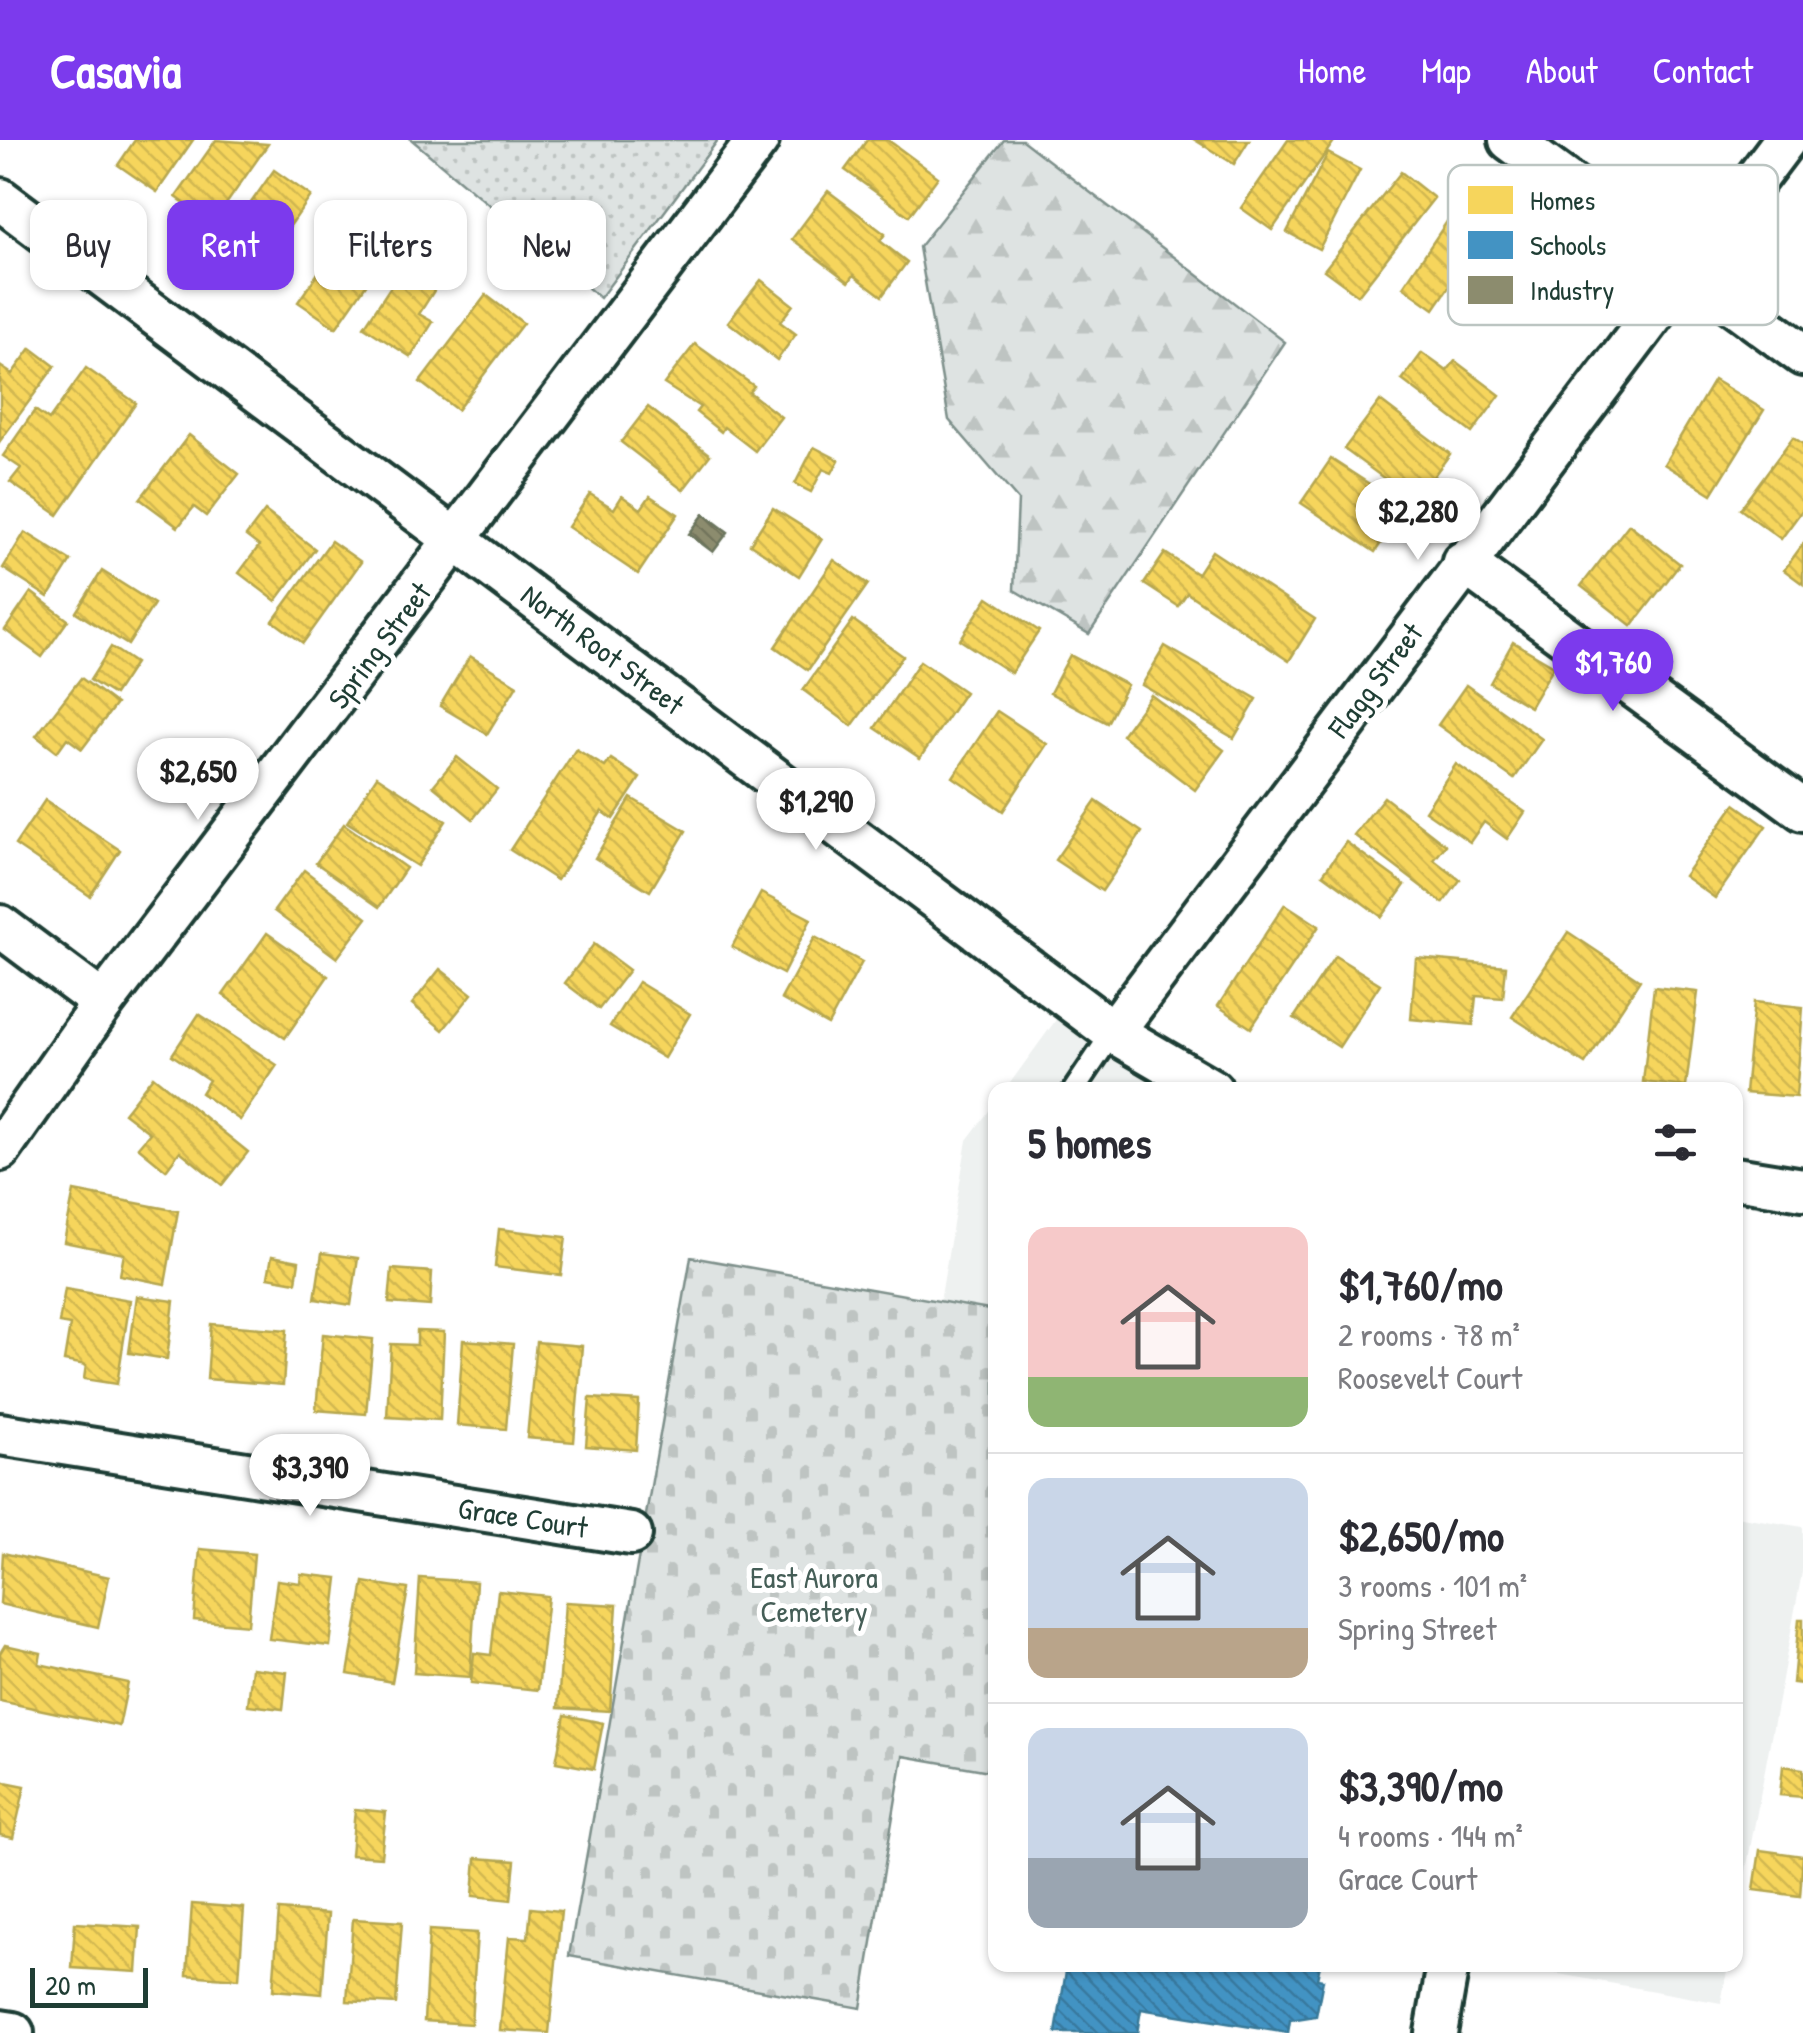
<!DOCTYPE html>
<html lang="en">
<head>
<meta charset="utf-8">
<style>
	:root { --surface:#fff; --page:#f7f7f7; --text:#2b2b33; --muted:#7c7c81; --line:#e1e1e2; --accent:#7c3aed }
	body { margin:0; font-family:"Patrick Hand",sans-serif; background:var(--page); color:var(--text); height:100vh; display:flex; flex-direction:column; font-size:38px; white-space:nowrap }
	* { box-sizing:border-box; margin:0 }
	p { font-size:32px; color:var(--muted) }
	.icon { flex:none; width:55px; height:55px; fill:none; stroke:currentColor; stroke-width:2; stroke-linecap:round; stroke-linejoin:round }
	.map { position:relative; flex:1; overflow:hidden }
	.drawer { position:absolute; left:988px; top:942px; width:755px; height:890px; display:flex; flex-direction:column; background:var(--surface); border-radius:20px; box-shadow:0 2px 8px #0004 }
	.drawer>* { flex:none }
	.guide { position:absolute; left:30px; top:60px; width:808px; height:90px; display:flex; gap:20px }
	.scale { position:absolute; left:30px; bottom:25px; width:118px; box-sizing:border-box; padding-left:10px; border:5px solid #1f3d34; border-top:0; font-size:28px; line-height:35px; white-space:nowrap; color:#1f3d34; -webkit-text-stroke:8px #fff; paint-order:stroke }
	.price { position:absolute; translate:-50% -85px; padding:0 22px; border-radius:35px; background:#fff; color:#222; font-size:32px; line-height:65px; filter:drop-shadow(0 2px 5px #0008) }
	.price::after { content:''; position:absolute; left:50%; top:60px; width:30px; height:22px; margin-left:-15px; background:inherit; clip-path:polygon(0 0,100% 0,50% 100%) }
	.price.current { background:var(--accent); color:#fff }
	ul { padding:0; list-style:none }
	li { display:flex; align-items:center; gap:30px; height:250px; padding:0 40px }
	li+li { border-top:2px solid var(--line) }
	li span { display:grid; place-items:center; flex:none; width:280px; height:200px; border-radius:20px; color:#555 }
	li>.icon { margin-inline-start:auto }
	span .icon { width:120px; height:120px; fill:#fffc; stroke-width:1 }
	li b { font-size:42px }
	h2 { display:flex; justify-content:space-between; align-items:center; height:120px; padding:0 40px; font-size:42px }
	.chip { padding:0 35px; border-radius:20px; background:var(--surface); box-shadow:0 2px 8px #0004; font-size:35px; line-height:90px }
	.chip.current { background:var(--accent); color:#fff }
	header { display:flex; align-items:center; gap:60px; box-sizing:border-box; height:140px; padding:0 50px; background:var(--accent); color:#fff }
	header strong { font-size:48px }
	nav { display:flex; gap:55px; margin-inline-start:auto; font-size:35px }
	.map>svg:first-child { display:block }
</style>
</head>
<body>
<header>
<strong>Casavia</strong>
<nav><a>Home</a><a>Map</a><a>About</a><a>Contact</a></nav>
</header>
<div class="map">
<svg width="1803" height="1893" viewBox="0 0 1803 1893">
	<defs>
		<pattern id="forest-firs" width="22" height="20" patternUnits="userSpaceOnUse" patternTransform="scale(2.5)"><rect width="22" height="20" fill="#dee3e2"/><path d="M5 1l3.5 6h-7zM16 11l3.5 6h-7z" fill="#bec4c2"/></pattern>
		<pattern id="cemetery-stones" width="16" height="16" patternUnits="userSpaceOnUse" patternTransform="scale(2.5)"><rect width="16" height="16" fill="#dee3e2"/><path d="M2 7V4a2 2 0 0 1 4 0v3zM10 15v-3a2 2 0 0 1 4 0v3z" fill="#bec4c2"/></pattern>
		<pattern id="park-dots" width="8" height="8" patternUnits="userSpaceOnUse" patternTransform="scale(2.5)"><rect width="8" height="8" fill="#dee3e2"/><path d="M2 2h.1M6 6h.1" fill="none" stroke="#bec4c2" stroke-width="1.8" stroke-linecap="round"/></pattern>
		<pattern id="homes-back-hatch" width="6" height="6" patternUnits="userSpaceOnUse" patternTransform="scale(2.5)"><rect width="6" height="6" fill="#f6d55c"/><path d="M-1 5l2 2M0 0l6 6M5-1l2 2" fill="none" stroke="#d2b851"/></pattern>
		<pattern id="schools-back-hatch" width="6" height="6" patternUnits="userSpaceOnUse" patternTransform="scale(2.5)"><rect width="6" height="6" fill="#4393c3"/><path d="M-1 5l2 2M0 0l6 6M5-1l2 2" fill="none" stroke="#37799f"/></pattern>
		<pattern id="industry-back-hatch" width="6" height="6" patternUnits="userSpaceOnUse" patternTransform="scale(2.5)"><rect width="6" height="6" fill="#8c8c6e"/><path d="M-1 5l2 2M0 0l6 6M5-1l2 2" fill="none" stroke="#72745b"/></pattern>
	</defs>
	<rect width="100%" height="100%" fill="#fff"/>
	<filter id="ink" filterUnits="userSpaceOnUse"><feTurbulence type="fractalNoise" baseFrequency=".01" numOctaves="2"/><feDisplacementMap in="SourceGraphic" scale="20" xChannelSelector="R" yChannelSelector="G"/><feConvolveMatrix kernelMatrix="1 2 1 2 8 2 1 2 1" color-interpolation-filters="sRGB"/></filter>
	<g filter="url(#ink)">
		<g fill="#eef1f0">
			<polygon points="1066,866 1181,950 1005,950"/>
			<polygon points="995,963 995,1171 940,1162 967,1000"/>
			<polygon points="1735,1376 1803,1387 1803,1427 1735,1789"/>
			<polygon points="1509,1825 1728,1825 1721,1863"/>
		</g>
		<polygon fill="url(#forest-firs)" stroke="#7e908b" stroke-width="2.5" points="1004,0 1022,0 1285,202 1089,494 1014,450 1018,360 949,280 919,107"/>
		<polygon fill="url(#cemetery-stones)" stroke="#7e908b" stroke-width="2.5" points="691,1117 995,1171 995,1632 903,1616 861,1868 569,1816"/>
		<polygon fill="url(#park-dots)" stroke="#7e908b" stroke-width="2.5" points="412,0 718,0 600,158"/>
		<g fill="url(#homes-back-hatch)" stroke="#b6a750" stroke-width="2.5">
			<polygon points="135,0 193,0 157,52 118,25"/>
			<polygon points="216,0 268,4 213,83 176,57"/>
			<polygon points="867,0 888,0 938,37 909,76 845,30"/>
			<polygon points="1195,0 1249,0 1234,24"/>
			<polygon points="1288,0 1335,0 1272,90 1241,68"/>
			<polygon points="1328,13 1360,30 1319,109 1287,92"/>
			<polygon points="274,30 311,56 259,130 222,104"/>
			<polygon points="1401,32 1434,58 1358,155 1324,130"/>
			<polygon points="828,51 885,94 880,101 907,122 882,156 854,135 849,142 792,99"/>
			<polygon points="363,68 401,94 336,188 298,162"/>
			<polygon points="1448,80 1480,102 1434,169 1403,147"/>
			<polygon points="403,128 435,149 419,174 433,182 411,217 364,187"/>
			<polygon points="761,140 793,165 780,182 796,194 777,220 728,182"/>
			<polygon points="486,155 523,183 457,270 420,242"/>
			<polygon points="695,204 754,246 749,252 781,277 755,311 724,287 721,292 696,272 700,267 664,244"/>
			<polygon points="31,208 55,226 0,301 0,226 12,234"/>
			<polygon points="1422,213 1447,231 1455,221 1500,255 1472,293 1402,240"/>
			<polygon points="86,228 136,263 58,375 10,342 21,328 3,316 35,270 49,280"/>
			<polygon points="1714,240 1764,270 1712,354 1664,324"/>
			<polygon points="1380,261 1450,314 1415,361 1344,309"/>
			<polygon points="648,267 710,315 683,350 621,302"/>
			<polygon points="189,295 239,334 206,376 194,367 178,387 140,359"/>
			<polygon points="1793,297 1803,304 1803,369 1781,399 1740,369"/>
			<polygon points="814,307 839,320 832,333 823,329 811,352 795,344"/>
			<polygon points="1331,319 1405,367 1375,412 1301,363"/>
			<polygon points="590,354 614,369 622,356 641,369 650,356 678,374 638,434 568,387"/>
			<polygon points="773,368 822,399 799,436 750,404"/>
			<polygon points="265,371 315,409 276,461 239,433 259,406 246,396"/>
			<polygon points="1629,384 1680,424 1632,486 1581,446"/>
			<polygon points="25,392 71,421 48,457 3,428"/>
			<polygon points="331,401 361,422 303,503 273,481"/>
			<polygon points="1803,404 1803,444 1784,430"/>
			<polygon points="1212,411 1315,479 1289,521 1187,453 1178,466 1144,444 1165,413 1197,434"/>
			<polygon points="834,420 868,444 808,530 775,507"/>
			<polygon points="102,431 154,464 128,505 76,472"/>
			<polygon points="31,452 68,480 42,517 5,490"/>
			<polygon points="988,457 1039,491 1011,533 960,500"/>
			<polygon points="853,480 903,516 852,586 803,550"/>
			<polygon points="1513,502 1554,526 1530,567 1490,543"/>
			<polygon points="1165,506 1257,559 1234,598 1142,545"/>
			<polygon points="111,507 135,523 114,555 90,540"/>
			<polygon points="1070,515 1127,545 1107,583 1050,553"/>
			<polygon points="470,516 517,545 487,594 440,566"/>
			<polygon points="920,521 965,552 920,618 875,588"/>
			<polygon points="81,538 116,564 82,609 67,598 57,612 36,596"/>
			<polygon points="1466,545 1542,599 1514,639 1438,585"/>
			<polygon points="1151,555 1224,610 1195,650 1122,595"/>
			<polygon points="997,571 1047,604 1003,671 953,637"/>
			<polygon points="576,609 605,627 611,619 640,638 613,679 602,671 557,740 510,710"/>
			<polygon points="457,617 497,649 473,679 433,646"/>
			<polygon points="1456,624 1525,672 1507,699 1484,682 1470,702 1425,671"/>
			<polygon points="377,636 446,681 417,726 347,682"/>
			<polygon points="1384,657 1446,705 1434,720 1460,740 1443,763 1354,695"/>
			<polygon points="631,658 686,691 650,751 595,718"/>
			<polygon points="45,660 120,710 90,756 15,705"/>
			<polygon points="1096,661 1142,692 1102,751 1055,720"/>
			<polygon points="1735,664 1766,686 1715,758 1684,736"/>
			<polygon points="344,684 406,728 379,767 316,723"/>
			<polygon points="1346,702 1405,745 1382,777 1323,734"/>
			<polygon points="304,730 367,778 337,818 274,771"/>
			<polygon points="761,753 811,779 783,834 732,807"/>
			<polygon points="1285,764 1319,786 1251,888 1218,866"/>
			<polygon points="1568,792 1640,840 1585,924 1512,877"/>
			<polygon points="267,793 328,836 285,898 223,855"/>
			<polygon points="815,797 862,822 828,885 781,859"/>
			<polygon points="594,804 629,830 599,869 565,843"/>
			<polygon points="1335,816 1380,844 1339,907 1294,878"/>
			<polygon points="1416,818 1506,826 1503,858 1476,856 1473,885 1411,879"/>
			<polygon points="440,829 472,854 443,890 412,864"/>
			<polygon points="638,842 690,874 664,918 610,886"/>
			<polygon points="1654,847 1698,852 1686,947 1643,942"/>
			<polygon points="1754,862 1803,867 1796,957 1745,953"/>
			<polygon points="199,874 277,925 240,980 201,953 209,940 172,915"/>
			<polygon points="153,936 248,1012 222,1045 180,1011 166,1030 138,1007 150,993 124,973"/>
			<polygon points="74,1051 178,1071 165,1144 120,1135 124,1114 64,1102"/>
			<polygon points="499,1089 566,1097 561,1135 495,1127"/>
			<polygon points="322,1113 358,1118 351,1165 315,1159"/>
			<polygon points="272,1116 299,1121 296,1142 268,1137"/>
			<polygon points="392,1129 432,1132 430,1166 389,1163"/>
			<polygon points="65,1149 130,1160 117,1244 84,1239 86,1225 64,1221 70,1185 59,1183"/>
			<polygon points="137,1156 174,1161 167,1219 129,1213"/>
			<polygon points="211,1184 287,1190 283,1245 207,1239"/>
			<polygon points="417,1191 444,1192 440,1280 387,1277 391,1204 417,1205"/>
			<polygon points="323,1194 373,1199 366,1274 316,1270"/>
			<polygon points="463,1200 513,1204 506,1289 457,1285"/>
			<polygon points="536,1202 582,1206 574,1302 527,1298"/>
			<polygon points="590,1258 639,1261 636,1310 586,1306"/>
			<polygon points="200,1409 254,1414 248,1485 194,1480"/>
			<polygon points="3,1413 109,1437 98,1487 0,1464"/>
			<polygon points="301,1434 338,1438 330,1506 269,1499 277,1440 300,1443"/>
			<polygon points="420,1438 476,1442 470,1537 414,1533"/>
			<polygon points="364,1442 408,1449 392,1542 348,1534"/>
			<polygon points="498,1451 548,1456 538,1550 471,1543 474,1513 491,1515"/>
			<polygon points="565,1462 617,1465 610,1571 558,1568"/>
			<polygon points="1799,1479 1803,1479 1803,1544 1793,1543"/>
			<polygon points="5,1505 41,1513 39,1524 128,1543 119,1586 0,1561 0,1513"/>
			<polygon points="252,1528 287,1532 283,1569 248,1565"/>
			<polygon points="565,1575 603,1583 594,1629 556,1622"/>
			<polygon points="1783,1626 1803,1629 1803,1657 1780,1655"/>
			<polygon points="0,1641 25,1646 13,1698 0,1695"/>
			<polygon points="355,1669 386,1672 381,1717 351,1715"/>
			<polygon points="1760,1710 1803,1716 1800,1756 1754,1750"/>
			<polygon points="476,1718 515,1721 511,1760 473,1756"/>
			<polygon points="192,1764 244,1768 239,1839 187,1835"/>
			<polygon points="531,1768 561,1771 549,1893 500,1890 509,1797 528,1798"/>
			<polygon points="279,1770 328,1774 322,1854 273,1850"/>
			<polygon points="353,1779 402,1782 396,1864 347,1861"/>
			<polygon points="75,1783 140,1787 137,1832 72,1828"/>
			<polygon points="429,1790 477,1793 471,1884 424,1881"/>
		</g>
		<polygon fill="url(#schools-back-hatch)" stroke="#387998" stroke-width="2.5" points="1067,1825 1320,1825 1317,1839 1323,1840 1316,1876 1290,1880 1288,1893 1141,1869 1137,1893 1056,1893"/>
		<polygon fill="url(#industry-back-hatch)" stroke="#6b745d" stroke-width="2.5" points="704,374 728,392 713,412 689,394"/>
		<g fill="none" stroke-linecap="round" stroke-linejoin="round">
			<defs>
				<polyline id="lane" points="1074,950 1113,892"/>
				<g id="street">
					<polyline points="1510,0 1803,215"/>
					<polyline points="0,59 1113,892 1212,950"/>
					<polyline points="1463,422 1803,670"/>
					<polyline points="0,786 103,863"/>
					<polyline points="1113,892 1785,0"/>
					<polyline points="0,1010 103,863 758,0"/>
					<polyline points="1735,1038 1803,1049"/>
					<polyline points="0,1294 631,1394"/>
					<polyline points="0,1891 13,1893"/>
					<polyline points="1436,1893 1448,1825"/>
				</g>
			</defs>
			<use href="#lane" stroke="#1f3d34" stroke-width="28"/>
			<use href="#street" stroke="#1f3d34" stroke-width="48"/>
			<use href="#lane" stroke="#fff" stroke-width="20"/>
			<use href="#street" stroke="#fff" stroke-width="40"/>
		</g>
	</g>
	<g text-anchor="middle" dominant-baseline="central" stroke-width="10" stroke-linejoin="round" paint-order="stroke">
		<g font-size="30" fill="#1f3d34" stroke="#fff">
			<text transform="translate(379 505) rotate(-53)">Spring Street</text>
			<text transform="translate(603 509) rotate(37)">North Root Street</text>
			<text transform="translate(1375 540) rotate(-53)">Flagg Street</text>
			<text transform="translate(523 1377) rotate(9)">Grace Court</text>
		</g>
		<g font-size="30" fill="#455e57" stroke="#fff">
			<text x="814" y="1437">East Aurora<tspan x="814" dy="34">Cemetery</tspan></text>
		</g>
	</g>
	<rect x="1448" y="25" width="330" height="160" rx="15" fill="#fff" stroke="#bcc5c2" stroke-width="2.5"/>
	<rect x="1468" y="46" width="45" height="28" fill="#f6d55c"/>
	<rect x="1468" y="91" width="45" height="28" fill="#4393c3"/>
	<rect x="1468" y="136" width="45" height="28" fill="#8c8c6e"/>
	<g font-size="28" fill="#1f3d34">
		<text x="1530" y="70">Homes</text>
		<text x="1530" y="115">Schools</text>
		<text x="1530" y="160">Industry</text>
	</g>
</svg>
<div class="scale">20 m</div>
<b class="price" style="left:1418px;top:423px">$2,280</b>
<b class="price current" style="left:1613px;top:574px">$1,760</b>
<b class="price" style="left:198px;top:683px">$2,650</b>
<b class="price" style="left:816px;top:713px">$1,290</b>
<b class="price" style="left:310px;top:1379px">$3,390</b>
<div class="guide">
<a class="chip">Buy</a>
<a class="chip current">Rent</a>
<a class="chip">Filters</a>
<a class="chip">New</a>
</div>
<section class="drawer">
<h2>5 homes<svg class="icon" aria-label="filters" viewBox="0 0 24 24"><path d="M4 7h16M4 17h16"/><circle cx="9" cy="7" r="2"/><circle cx="15" cy="17" r="2"/></svg></h2>
<ul>
<li><span style="background:linear-gradient(#f6c9c9 75%,#8fb573 0)"><svg class="icon" aria-label="home" viewBox="0 0 24 24"><path d="M3 11l9-7 9 7M6 9v11h12V9"/></svg></span><div><b>$1,760/mo</b><p>2 rooms · 78 m²</p><p>Roosevelt Court</p></div></li>
<li><span style="background:linear-gradient(#c9d6e8 75%,#b9a48a 0)"><svg class="icon" aria-label="home" viewBox="0 0 24 24"><path d="M3 11l9-7 9 7M6 9v11h12V9"/></svg></span><div><b>$2,650/mo</b><p>3 rooms · 101 m²</p><p>Spring Street</p></div></li>
<li><span style="background:linear-gradient(#c9d6e8 65%,#9aa5b1 0)"><svg class="icon" aria-label="home" viewBox="0 0 24 24"><path d="M3 11l9-7 9 7M6 9v11h12V9"/></svg></span><div><b>$3,390/mo</b><p>4 rooms · 144 m²</p><p>Grace Court</p></div></li>
</ul>
</section>
</div>
</body>
</html>
